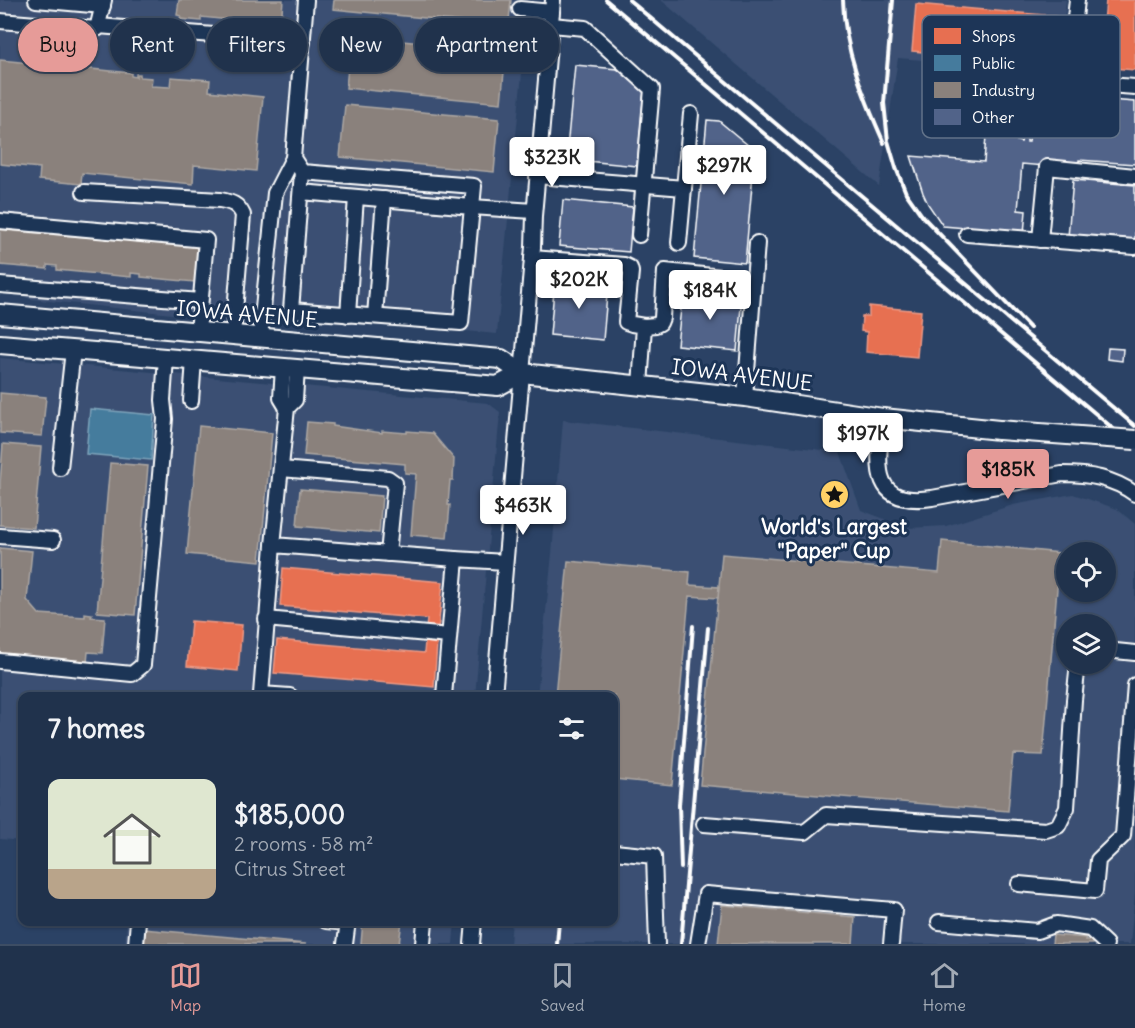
<!DOCTYPE html>
<html lang="en">
<head>
<meta charset="utf-8">
<style>
	:root { --surface:#20324c; --page:#283a53; --text:#f1f3f6; --muted:#a2aab5; --line:#3d4d64; --accent:#e69b98 }
	body { margin:0; font-family:Delius,sans-serif; background:var(--page); color:var(--text); height:100vh; display:flex; flex-direction:column; font-size:22px; white-space:nowrap }
	* { box-sizing:border-box; margin:0 }
	p { font-size:20px; color:var(--muted) }
	.icon { flex:none; width:33px; height:33px; fill:none; stroke:currentColor; stroke-width:2; stroke-linecap:round; stroke-linejoin:round }
	.map { position:relative; flex:1; overflow:hidden }
	.sheet { position:absolute; left:18px; top:692px; width:600px; height:234px; display:flex; flex-direction:column; background:var(--surface); border-radius:12px; box-shadow:0 2px 4px #0004,0 0 0 2px var(--line) }
	.sheet>* { flex:none }
	.banner { position:absolute; left:18px; top:18px; width:600px; height:54px; display:flex; gap:12px }
	.buttons { position:absolute; left:1056px; top:542px; display:grid; gap:12px }
	.buttons a { display:grid; place-items:center; width:60px; height:60px; border-radius:50%; background:var(--surface); box-shadow:0 2px 4px #0004,0 0 0 2px var(--line); font-size:30px }
	.price { position:absolute; translate:-50% -51px; padding:0 14px; border-radius:6px; background:#fff; color:#222; font-size:20px; line-height:39px; filter:drop-shadow(0 2px 3px #0008) }
	.price::after { content:''; position:absolute; left:50%; top:36px; width:18px; height:14px; margin-left:-9px; background:inherit; clip-path:polygon(0 0,100% 0,50% 100%) }
	.price.selected { background:var(--accent); color:#111 }
	ul { padding:0; list-style:none }
	li { display:flex; align-items:center; gap:18px; height:150px; padding:0 30px }
	li+li { border-top:2px solid var(--line) }
	li span { display:grid; place-items:center; flex:none; width:168px; height:120px; border-radius:12px; color:#555 }
	li>.icon { margin-inline-start:auto }
	span .icon { width:72px; height:72px; fill:#fffc; stroke-width:1 }
	li b { font-size:26px }
	h2 { display:flex; justify-content:space-between; align-items:center; height:72px; padding:0 30px; font-size:26px }
	.chip { padding:0 21px; border-radius:27px; background:var(--surface); box-shadow:0 2px 4px #0004,0 0 0 2px var(--line); font-size:21px; line-height:54px }
	.chip.selected { background:var(--accent); color:#111 }
	.tabs { display:flex; justify-content:space-around; align-items:center; height:84px; border-top:2px solid var(--line); background:var(--surface); font-size:16px; color:var(--muted) }
	.tabs a { display:grid; justify-items:center; gap:3px }
	.tabs .selected { color:var(--accent) }
	.map>svg:first-child { display:block }
</style>
</head>
<body>
<div class="map">
<svg width="1135" height="944" viewBox="0 0 1135 944">
	<rect width="100%" height="100%" fill="#2b4265"/>
	<filter id="ink" filterUnits="userSpaceOnUse"><feTurbulence type="fractalNoise" baseFrequency=".0167" numOctaves="2"/><feDisplacementMap in="SourceGraphic" scale="12" xChannelSelector="R" yChannelSelector="G"/><feConvolveMatrix kernelMatrix="1 2 1 2 8 2 1 2 1" color-interpolation-filters="sRGB"/></filter>
	<g filter="url(#ink)">
		<g fill="#3a5073" fill-rule="evenodd">
			<polygon points="0,0 529,0 497,334 255,311 248,322 30,299 6,289 0,288"/>
			<polygon points="661,0 1066,0 1060,71 898,58 879,186"/>
			<polygon points="0,358 488,403 500,412 475,696 22,696 22,841 0,839"/>
			<path d="M 563,420 L 840,452 L 861,510 L 908,528 L 946,526 L 1013,505 L 1073,494 L 1117,509 L 1135,524 L 1135,893 L 1130,944 L 510,944 L 512,921 L 614,921 L 614,696 L 537,696 L 552,554 ZM 1066,552 L 1106,552 L 1106,591 L 1066,591 ZM 1066,624 L 1106,624 L 1106,663 L 1066,663 Z"/>
			<polygon points="127,921 455,921 453,944 125,944"/>
		</g>
		<g fill="#e76f51" stroke="#ee9a85" stroke-width="1.5">
			<polygon points="1106,0 1135,0 1135,70 1100,67"/>
			<polygon points="916,4 1055,16 1051,63 912,51"/>
			<polygon points="869,306 921,311 917,357 866,352 867,332 861,331 862,316 869,316"/>
			<polygon points="283,568 443,582 438,630 426,629 427,619 280,606"/>
			<polygon points="191,621 242,625 238,671 187,666"/>
			<polygon points="277,640 424,653 425,642 437,644 434,687 274,673"/>
		</g>
		<polygon fill="#457b9d" stroke="#7da3ba" stroke-width="1.5" points="90,409 154,415 151,460 86,454"/>
		<g fill="#8a817c" stroke="#ada7a3" stroke-width="1.5">
			<polygon points="179,0 283,0 281,25 201,17 201,21 180,19 181,16 177,15"/>
			<polygon points="334,0 511,0 501,103 346,88 351,36 464,47 466,22 333,9"/>
			<polygon points="0,60 131,73 131,76 136,77 136,74 140,74 140,77 152,78 151,86 170,87 171,77 210,80 209,91 263,97 256,171 194,165 193,184 82,173 81,184 39,180 40,168 0,164"/>
			<polygon points="345,105 499,119 494,172 340,157"/>
			<polygon points="0,230 84,237 85,235 198,245 195,282 141,277 141,274 131,273 131,277 57,270 57,266 47,265 47,269 0,265"/>
			<polygon points="0,393 46,397 42,436 0,433"/>
			<polygon points="307,422 333,424 333,426 382,433 382,431 407,433 407,431 432,433 454,459 453,480 450,480 448,505 450,505 447,538 411,535 416,474 405,473 405,464 304,455"/>
			<polygon points="199,426 272,433 260,561 187,554"/>
			<polygon points="3,444 41,447 34,528 0,525 0,483"/>
			<polygon points="110,463 148,466 135,615 97,612"/>
			<polygon points="300,489 382,496 379,533 297,526"/>
			<polygon points="942,541 1060,553 1043,755 1013,754 1008,811 700,785 722,554 939,573"/>
			<polygon points="0,548 32,551 27,600 39,614 85,617 85,613 92,614 91,617 105,618 102,653 88,652 87,663 0,655"/>
			<polygon points="568,561 690,572 689,585 719,587 718,598 689,596 672,785 614,779 614,696 555,696"/>
			<polygon points="722,905 855,917 853,944 718,944"/>
			<polygon points="363,921 402,921 399,944 361,944"/>
			<polygon points="143,929 306,944 141,944"/>
			<polygon points="1053,935 1086,938 1085,940 1092,940 1092,944 1052,944"/>
		</g>
		<g fill="#516389" stroke="#fff" stroke-width="1.5">
			<polygon points="575,65 617,69 644,91 637,166 566,159"/>
			<polygon points="1033,94 1135,102 1135,164 1079,160 1078,169 1022,164 1018,210 1026,211 1024,233 943,226 928,204 923,193 911,156 984,162 986,136 1017,138 1017,141 1021,142 1022,138 1027,138 1027,142 1029,142"/>
			<polygon points="707,120 719,121 755,151 745,263 694,258"/>
			<polygon points="1073,180 1135,185 1135,243 1068,237"/>
			<polygon points="563,200 633,207 629,252 559,246"/>
			<polygon points="555,279 608,284 603,340 550,335"/>
			<polygon points="683,290 742,296 737,351 677,345"/>
			<polygon points="1108,348 1123,349 1122,361 1107,359"/>
		</g>
		<g fill="none" stroke-linecap="round" stroke-linejoin="round">
			<defs>
				<g id="minor">
					<polyline points="36,0 103,6"/>
					<polyline points="306,0 293,158 302,172 474,186 472,207 534,211"/>
					<polyline points="520,9 552,12"/>
					<polyline points="0,21 97,29 104,0"/>
					<polyline points="551,25 585,28 652,89 639,235"/>
					<polyline points="98,26 303,42"/>
					<polyline points="1071,55 1077,0"/>
					<polyline points="1011,115 1013,78 1135,87"/>
					<polyline points="537,176 684,188 691,114"/>
					<path d="M 84,192 L 220,200 C 231,202 238,204 243,215 L 233,335"/>
					<polyline points="301,192 472,207 461,323 291,310 302,172"/>
					<polyline points="0,221 206,240 198,332"/>
					<polyline points="967,234 1135,247"/>
					<polyline points="1040,240 1047,167 1135,176"/>
					<polyline points="679,243 684,188"/>
					<polyline points="532,258 624,265 630,268 631,272 626,322 632,324 644,326 640,386"/>
					<polyline points="0,285 200,301"/>
					<polyline points="348,315 356,197"/>
					<polyline points="375,316 384,199"/>
					<polyline points="644,326 656,325 660,323 662,318 665,271 722,277"/>
					<polyline points="260,337 275,193 293,158"/>
					<polyline points="283,368 281,398 287,408"/>
					<polyline points="745,397 757,243"/>
					<polyline points="191,401 194,360"/>
					<path d="M 883,418 C 878,462 868,507 932,498 L 1062,474 C 1089,474 1113,478 1135,494"/>
					<polyline points="60,468 73,350"/>
					<polyline points="281,469 388,478 395,483 388,554"/>
					<polyline points="0,536 53,540"/>
					<polyline points="273,545 287,408 295,400 297,369"/>
					<polyline points="266,619 449,636"/>
					<polyline points="1106,650 1135,653"/>
					<polyline points="0,661 132,674 143,665 165,419 163,400 166,358"/>
					<polyline points="290,696 261,694 273,545 456,559"/>
					<polyline points="444,696 456,559 505,562"/>
					<polyline points="494,696 533,247 534,216 553,0"/>
					<polyline points="704,824 805,832 826,815 1046,830 1058,826 1067,808 1074,700 1078,663"/>
					<polyline points="614,852 654,856 657,944"/>
					<polyline points="1019,884 1095,891 1098,860 1123,836 1135,685"/>
					<polyline points="326,921 347,923"/>
					<polyline points="939,922 1037,931 1056,924 1090,929 1106,944"/>
					<polyline points="136,944 138,921"/>
					<polyline points="345,944 348,921"/>
					<polyline points="423,944 425,921"/>
					<polyline points="472,944 474,921"/>
					<polyline points="698,944 706,894 894,910 891,944"/>
				</g>
				<g id="major">
					<polyline points="0,314 501,359 522,373 745,397 883,418 999,430"/>
					<polyline points="0,344 498,386 522,373"/>
				</g>
			</defs>
			<use href="#minor" stroke="#fff" stroke-width="18"/>
			<use href="#major" stroke="#fff" stroke-width="22"/>
			<use href="#minor" stroke="#1d3557" stroke-width="14"/>
			<use href="#major" stroke="#1d3557" stroke-width="18"/>
			<g stroke="#fff" stroke-width="4">
				<polyline points="606,0 1135,447"/>
				<polyline points="629,0 1135,426"/>
				<path d="M 843,0 C 844,50 864,98 884,143"/>
				<polyline points="893,0 884,103 888,141 896,168 906,193 923,217 1030,328"/>
				<polyline points="681,868 679,805 693,626"/>
				<polyline points="557,944 559,921"/>
				<polyline points="681,944 708,628"/>
			</g>
			<defs>
				<polyline id="major-bridge" points="999,430 1135,440"/>
			</defs>
			<use href="#major-bridge" stroke="#fff" stroke-width="22" stroke-linecap="butt"/>
			<use href="#major-bridge" stroke="#1d3557" stroke-width="18"/>
		</g>
	</g>
	<defs>
		<symbol id="sight-disc" viewBox="-11 -11 22 22"><circle r="9.5" fill="#ffd166" stroke="#1d3557"/><path d="M0-6L1.8-2.2L6-1.7L2.9 1.2L3.7 5.4L0 3.3L-3.7 5.4L-2.9 1.2L-6-1.7L-1.8-2.2Z" fill="#111"/></symbol>
	</defs>
	<g fill-rule="evenodd">
		<use href="#sight-disc" x="818" y="478" width="33" height="33"/>
	</g>
	<g text-anchor="middle" dominant-baseline="central" stroke-width="6" stroke-linejoin="round" paint-order="stroke">
		<g font-size="21" fill="#fff" stroke="#1d3557">
			<text transform="translate(247 314) rotate(5)">IOWA AVENUE</text>
			<text transform="translate(742 375) rotate(7)">IOWA AVENUE</text>
		</g>
		<g font-size="21" font-weight="bold" fill="#fff" stroke="#1d3557">
			<text x="834" y="526">World's Largest<tspan x="834" dy="24">"Paper" Cup</tspan></text>
		</g>
	</g>
	<rect x="922" y="15" width="198" height="123" rx="9" fill="#1d3557" stroke="#617289" stroke-width="1.5"/>
	<rect x="934" y="28" width="27" height="16" fill="#e76f51"/>
	<rect x="934" y="55" width="27" height="16" fill="#457b9d"/>
	<rect x="934" y="82" width="27" height="16" fill="#8a817c"/>
	<rect x="934" y="109" width="27" height="16" fill="#516389"/>
	<g font-size="16" fill="#fff">
		<text x="972" y="42">Shops</text>
		<text x="972" y="69">Public</text>
		<text x="972" y="96">Industry</text>
		<text x="972" y="123">Other</text>
	</g>
</svg>
<div class="buttons">
<a><svg class="icon" aria-label="locate" viewBox="0 0 24 24"><circle cx="12" cy="12" r="6"/><path d="M12 2v4M12 18v4M2 12h4M18 12h4"/></svg></a>
<a><svg class="icon" aria-label="layers" viewBox="0 0 24 24"><path d="M12 4l9 5-9 5-9-5zM3 14l9 5 9-5"/></svg></a>
</div>
<b class="price" style="left:552px;top:188px">$323K</b>
<b class="price" style="left:724px;top:196px">$297K</b>
<b class="price" style="left:579px;top:310px">$202K</b>
<b class="price" style="left:710px;top:321px">$184K</b>
<b class="price" style="left:863px;top:464px">$197K</b>
<b class="price selected" style="left:1008px;top:500px">$185K</b>
<b class="price" style="left:523px;top:536px">$463K</b>
<div class="banner">
<a class="chip selected">Buy</a>
<a class="chip">Rent</a>
<a class="chip">Filters</a>
<a class="chip">New</a>
<a class="chip">Apartment</a>
</div>
<section class="sheet">
<h2>7 homes<svg class="icon" aria-label="filters" viewBox="0 0 24 24"><path d="M4 7h16M4 17h16"/><circle cx="9" cy="7" r="2"/><circle cx="15" cy="17" r="2"/></svg></h2>
<ul>
<li><span style="background:linear-gradient(#dfe7d0 75%,#b9a48a 0)"><svg class="icon" aria-label="home" viewBox="0 0 24 24"><path d="M3 11l9-7 9 7M6 9v11h12V9"/></svg></span><div><b>$185,000</b><p>2 rooms · 58 m²</p><p>Citrus Street</p></div></li>
</ul>
</section>
</div>
<nav class="tabs">
<a class="selected"><svg class="icon" aria-label="map" viewBox="0 0 24 24"><path d="M3 6l6-2 6 2 6-2v14l-6 2-6-2-6 2zM9 4v14M15 6v14"/></svg>Map</a>
<a><svg class="icon" aria-label="saved" viewBox="0 0 24 24"><path d="M7 4h10v16l-5-4-5 4z"/></svg>Saved</a>
<a><svg class="icon" aria-label="home" viewBox="0 0 24 24"><path d="M3 11l9-7 9 7M6 9v11h12V9"/></svg>Home</a>
</nav>
</body>
</html>
